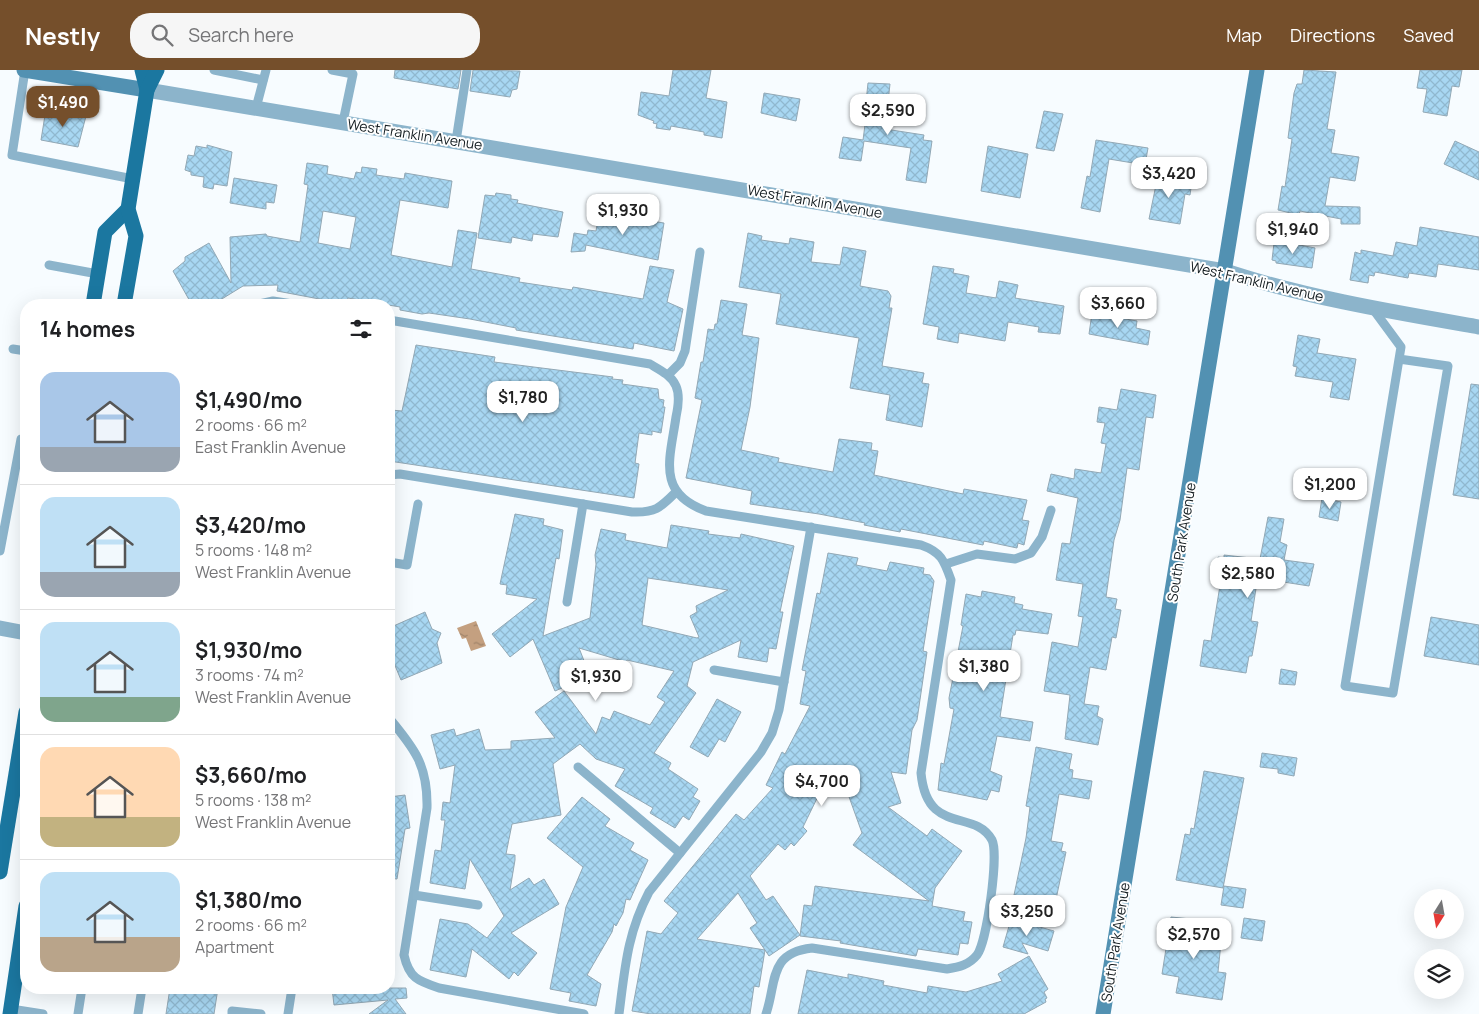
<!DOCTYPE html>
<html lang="en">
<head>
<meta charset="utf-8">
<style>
	:root { --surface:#fff; --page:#f6f6f6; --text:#202124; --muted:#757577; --line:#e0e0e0; --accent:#754f2b }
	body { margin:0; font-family:Manrope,sans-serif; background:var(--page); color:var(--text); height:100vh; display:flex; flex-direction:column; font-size:19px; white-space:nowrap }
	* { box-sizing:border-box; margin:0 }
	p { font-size:16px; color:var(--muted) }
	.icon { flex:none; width:28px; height:28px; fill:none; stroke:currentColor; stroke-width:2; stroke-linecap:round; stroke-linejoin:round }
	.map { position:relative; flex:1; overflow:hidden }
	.side { position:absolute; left:20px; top:229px; width:375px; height:695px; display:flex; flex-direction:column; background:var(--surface); border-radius:20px; box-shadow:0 5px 20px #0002 }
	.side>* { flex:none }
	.needle { width:32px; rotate:191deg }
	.tools { position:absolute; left:1414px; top:819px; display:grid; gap:10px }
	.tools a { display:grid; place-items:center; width:50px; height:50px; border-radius:50%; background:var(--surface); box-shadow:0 5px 20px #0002; font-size:25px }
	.price { position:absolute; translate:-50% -42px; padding:0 11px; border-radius:10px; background:#fff; color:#222; font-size:16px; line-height:32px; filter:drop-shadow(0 1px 2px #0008) }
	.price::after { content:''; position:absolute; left:50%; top:30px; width:15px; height:11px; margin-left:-8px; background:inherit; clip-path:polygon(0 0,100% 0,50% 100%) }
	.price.on { background:var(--accent); color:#fff }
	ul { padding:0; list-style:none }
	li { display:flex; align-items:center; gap:15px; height:125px; padding:0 20px }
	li+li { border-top:1px solid var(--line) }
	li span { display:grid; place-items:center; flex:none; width:140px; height:100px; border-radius:15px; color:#555 }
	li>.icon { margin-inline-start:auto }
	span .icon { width:60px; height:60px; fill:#fffc; stroke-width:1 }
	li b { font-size:21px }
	h2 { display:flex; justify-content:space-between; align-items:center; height:60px; padding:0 20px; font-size:21px }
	header { display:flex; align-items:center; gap:30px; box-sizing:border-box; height:70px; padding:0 25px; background:var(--accent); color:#fff }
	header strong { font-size:24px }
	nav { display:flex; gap:28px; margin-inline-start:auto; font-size:18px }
	.search { width:350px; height:45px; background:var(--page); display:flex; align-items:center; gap:12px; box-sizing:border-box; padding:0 18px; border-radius:20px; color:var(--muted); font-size:19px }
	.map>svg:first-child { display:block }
</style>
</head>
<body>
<header>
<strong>Nestly</strong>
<div class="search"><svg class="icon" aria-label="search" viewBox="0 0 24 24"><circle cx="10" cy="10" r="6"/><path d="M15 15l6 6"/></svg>Search here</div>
<nav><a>Map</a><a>Directions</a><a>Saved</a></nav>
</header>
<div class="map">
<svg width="1479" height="944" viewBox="0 0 1479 944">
	<defs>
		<pattern id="water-ripples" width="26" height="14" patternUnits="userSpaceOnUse" patternTransform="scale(1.25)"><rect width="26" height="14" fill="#c4a080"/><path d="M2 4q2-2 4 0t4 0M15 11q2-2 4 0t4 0" fill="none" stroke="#9e8268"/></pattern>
		<pattern id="building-cross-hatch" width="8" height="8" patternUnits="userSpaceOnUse" patternTransform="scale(1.25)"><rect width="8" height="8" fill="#a8d7f2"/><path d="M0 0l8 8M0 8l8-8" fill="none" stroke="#90b8cf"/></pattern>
	</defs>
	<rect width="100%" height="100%" fill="#f7fcff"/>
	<polygon fill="url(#water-ripples)" points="476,551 486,576 471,581 466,568 462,569 457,558"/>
	<g fill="url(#building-cross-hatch)" stroke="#92a8b5" fill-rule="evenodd">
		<polygon points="395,0 461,0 458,19 394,8"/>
		<polygon points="473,0 520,1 517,19 512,20 510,27 470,21"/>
		<polygon points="673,0 711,0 706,28 727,32 722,68 704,65 704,62 671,56 670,60 656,58 657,54 653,53 654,51 638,45 641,22 669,26"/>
		<polygon points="1304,0 1336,2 1327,59 1335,60 1331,83 1359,87 1355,111 1330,107 1325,136 1360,137 1360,154 1341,154 1341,149 1300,141 1299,145 1278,140 1282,116 1285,117 1292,69 1288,68 1294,23 1297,14 1302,14"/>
		<polygon points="1420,0 1462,0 1459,17 1452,16 1447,46 1423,42 1427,19 1417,18"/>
		<polygon points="868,13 890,14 885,59 924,65 923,70 932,71 926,113 906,110 911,78 864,71 861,91 839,88 843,67 863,70 868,32 866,32"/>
		<polygon points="764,23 800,29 796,51 761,43"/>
		<polygon points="46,39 86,46 78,77 41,70"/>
		<polygon points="1044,41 1063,44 1054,81 1036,78"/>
		<polygon points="1096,70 1148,78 1145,95 1109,89 1100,142 1081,138 1087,106 1090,107"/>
		<polygon points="1455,71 1479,82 1479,110 1444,94"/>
		<polygon points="207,75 232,82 227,116 214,114 213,119 203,117 204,107 191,105 191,102 185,100 188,85 194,86 196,76 207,78"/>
		<polygon points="988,76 1028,84 1020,128 981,121"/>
		<path d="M 307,93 L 328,96 L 327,104 L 354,109 L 356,102 L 361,103 L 362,97 L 377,99 L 376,105 L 404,109 L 405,103 L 452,111 L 448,138 L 400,130 L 391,185 L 452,197 L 458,160 L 477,163 L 471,199 L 520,208 L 519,212 L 572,220 L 573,217 L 643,229 L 650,196 L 674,200 L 667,232 L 683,239 L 674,281 L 634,273 L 633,279 L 516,260 L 516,258 L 470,249 L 429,243 L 422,244 L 400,240 L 400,237 L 348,228 L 346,234 L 277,221 L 278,215 L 243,216 L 212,235 L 192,235 L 173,201 L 185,191 L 185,187 L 209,173 L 231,213 L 230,167 L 266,164 L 267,166 L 300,172 L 308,115 L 304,114 ZM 323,141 L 356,147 L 350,179 L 318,173 Z"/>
		<polygon points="1158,105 1192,111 1190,125 1185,124 1180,154 1149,149"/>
		<polygon points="234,108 277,115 274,133 266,132 266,139 230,133"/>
		<polygon points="496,123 511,125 511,129 518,130 517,133 563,142 558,167 533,164 532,171 512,167 511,173 478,168 485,125 495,126"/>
		<polygon points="599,143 664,153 658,190 586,175 585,181 571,182 574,163 587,165 588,160 596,161"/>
		<polygon points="1420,157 1479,167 1479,200 1438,194 1436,207 1409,203 1408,208 1375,202 1374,206 1369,205 1368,213 1350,210 1355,182 1361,184 1361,180 1393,186 1396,172 1417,176"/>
		<polygon points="748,163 762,166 761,170 789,174 790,168 814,172 811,192 840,195 843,177 866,181 860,216 888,221 891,226 889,238 892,238 882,296 924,303 922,313 929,314 922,357 886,350 890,325 850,318 859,268 776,254 781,224 739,217"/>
		<polygon points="1279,171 1315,178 1312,198 1276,193 1276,191 1272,190 1274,173 1279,174"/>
		<polygon points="933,196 954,199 953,203 969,206 966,223 996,228 999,211 1018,215 1015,228 1064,236 1060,264 1038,262 1039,257 1008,252 1005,271 959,263 958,273 937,269 939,257 923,254"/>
		<polygon points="721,230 747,234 742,265 759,268 750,337 741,380 779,388 778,392 833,402 839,369 872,373 871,380 878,381 874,405 963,424 964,419 1027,430 1022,450 1029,451 1024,475 1018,473 1017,478 984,471 983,475 901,459 900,462 864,455 865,453 819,444 750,434 752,421 686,408 702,330 695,328 701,292 703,292 708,259 714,260 715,254 717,254"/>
		<polygon points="1092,243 1137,251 1136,258 1150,261 1148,275 1089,264"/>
		<polygon points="1298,265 1320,269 1317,283 1356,289 1349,330 1330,327 1333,312 1295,306 1297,297 1293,296"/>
		<polygon points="416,275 495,287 494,292 613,307 612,309 623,310 622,314 658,319 659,329 664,330 663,337 665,337 661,363 652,361 652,365 639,363 635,393 639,394 634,428 389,391 391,340 402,341"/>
		<polygon points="1471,314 1479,315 1479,429 1453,425"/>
		<polygon points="1121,319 1156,325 1153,348 1146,347 1139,400 1127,398 1120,450 1114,470 1106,527 1117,529 1115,539 1121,540 1116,568 1112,567 1106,600 1090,597 1084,634 1099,636 1097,646 1103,649 1098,675 1065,669 1070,625 1044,621 1052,572 1078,577 1083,547 1078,546 1083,514 1056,510 1062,473 1070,474 1078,428 1047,421 1051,404 1074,409 1075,399 1101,403 1106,374 1101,373 1105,353 1097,352 1099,337 1117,340"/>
		<polygon points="1322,428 1341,432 1338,451 1319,447"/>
		<path d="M 515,444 L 544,449 L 543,455 L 563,460 L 559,489 L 556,488 L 543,566 L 590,548 L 596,494 L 595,485 L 601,459 L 626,464 L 625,470 L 667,478 L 671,455 L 709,461 L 708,464 L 740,468 L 741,464 L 794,476 L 780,542 L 783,542 L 776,579 L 769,578 L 767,592 L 738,587 L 741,570 L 693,592 L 687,616 L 696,623 L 654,683 L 671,693 L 668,699 L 698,719 L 693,727 L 700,731 L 689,750 L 683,746 L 675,758 L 650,743 L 653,738 L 615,716 L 625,699 L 596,689 L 580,674 L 553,694 L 561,745 L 512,754 L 506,784 L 515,785 L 515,790 L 510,820 L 529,808 L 534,815 L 544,809 L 559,834 L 511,863 L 537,883 L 518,906 L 514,902 L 509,909 L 472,879 L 466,907 L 430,900 L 440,849 L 468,854 L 487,868 L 504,846 L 470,789 L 465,819 L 430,813 L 435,780 L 441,781 L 445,750 L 441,750 L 443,732 L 450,733 L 455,695 L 440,699 L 431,665 L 454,659 L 456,666 L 479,659 L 485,680 L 511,679 L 511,671 L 555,668 L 535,642 L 564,621 L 596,664 L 602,647 L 610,650 L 614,641 L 650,655 L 665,632 L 657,627 L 674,601 L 627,590 L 626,592 L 579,578 L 590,606 L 555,621 L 533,569 L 510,587 L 492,564 L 537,529 L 506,524 L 507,515 L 500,514 ZM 648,508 L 728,520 L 696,536 L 697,542 L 690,546 L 699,567 L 697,568 L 642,555 Z"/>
		<polygon points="1268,447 1284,449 1280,472 1287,475 1284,490 1314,494 1309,516 1277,511 1276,517 1257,512 1251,551 1258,552 1252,586 1249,586 1246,603 1200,596 1204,570 1211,571 1222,503 1216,503 1218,487 1224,488 1224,485 1260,489"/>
		<polygon points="828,483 858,488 856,495 887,501 890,492 924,498 923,504 930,505 934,511 923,581 927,582 917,650 912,660 906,704 891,702 901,733 888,737 927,766 932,759 962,781 935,818 932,836 965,842 963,851 972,852 968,874 960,873 958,885 918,879 916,886 840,873 841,871 800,866 804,835 812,836 815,816 929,831 853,775 862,763 848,724 825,712 803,757 807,761 794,776 791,773 785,780 778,774 750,806 766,830 773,826 800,865 769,886 750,858 757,853 738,823 697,869 765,880 759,917 754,916 750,944 651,944 632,941 647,861 661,864 678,843 664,831 736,744 744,750 773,718 766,715 782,682 785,684 810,636 800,634 806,601 802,600 817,523 820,524"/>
		<polygon points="982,521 1015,527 1014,533 1023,535 1022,539 1052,544 1048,564 1016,560 1015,565 1013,565 1000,647 1033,652 1030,671 997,666 990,701 1002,706 999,722 991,720 987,730 938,720 941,693 944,694 954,639 950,638 949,628 963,556 961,555 966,524 981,527"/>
		<polygon points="425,542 432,559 441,563 437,573 442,593 401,610 389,581 389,558"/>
		<polygon points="1431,547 1479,555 1479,595 1424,586"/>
		<polygon points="1281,599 1297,602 1295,615 1279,614"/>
		<polygon points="717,629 741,642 725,672 719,669 708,687 690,677"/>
		<polygon points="1036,677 1072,684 1069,699 1073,700 1072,708 1092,711 1089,729 1059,724 1051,771 1063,773 1061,781 1066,782 1055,834 1014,828 1014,825 1026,768 1030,737 1026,736"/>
		<polygon points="1262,683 1297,688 1294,706 1278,703 1278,699 1260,697"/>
		<polygon points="1204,701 1244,708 1223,818 1176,810 1185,764 1190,765 1191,758 1194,759"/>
		<polygon points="405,725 410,758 405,759 397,809 389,808 389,727"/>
		<polygon points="582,727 610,749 605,756 634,773 630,780 648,790 630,830 626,829 623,843 616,856 614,854 612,862 587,905 601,914 596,936 569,931 571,923 550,919 566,837 583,797 547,768"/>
		<polygon points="1224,816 1246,819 1243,838 1221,835"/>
		<polygon points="1171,847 1191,849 1190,857 1214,860 1214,862 1222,863 1218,902 1226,903 1222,930 1176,923 1179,907 1162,904"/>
		<polygon points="1244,848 1265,851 1262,871 1241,868"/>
		<polygon points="1011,849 1054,861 1048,881 1022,873 1028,884 1003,877"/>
		<polygon points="1029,886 1048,919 1044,922 1047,928 1045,929 1046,932 1024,944 798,944 807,900 848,908 848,904 884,911 883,915 927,923 928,916 966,922 1002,911 998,904"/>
		<polygon points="170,918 218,918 214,944 166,944"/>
		<polygon points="332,918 406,918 407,928 395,929 406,944 369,944 388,930 334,935"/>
	</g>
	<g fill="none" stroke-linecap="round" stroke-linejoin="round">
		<g stroke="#8cb4cb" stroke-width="9">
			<polyline points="25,0 12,85 133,109"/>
			<polyline points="214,0 263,10"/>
			<polyline points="332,0 353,4 343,52"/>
			<polyline points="256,38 266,0"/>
			<polyline points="456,71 467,0"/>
			<polyline points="49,195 98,204"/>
			<polyline points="254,235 273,231 299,235"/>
			<polyline points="1373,239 1401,277 1345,616 1393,623 1448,296 1399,289"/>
			<path d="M 389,250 L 650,294 C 660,300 671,305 676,316 C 680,325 678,338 676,347 C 670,389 656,423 706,441 L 921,475 C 941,482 944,490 951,510 L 921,703 C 927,766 974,738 992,770 C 999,784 987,872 977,885 C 969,895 959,897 947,899 L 812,878 C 768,883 777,912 766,944"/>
			<polyline points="13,279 26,281"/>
			<polyline points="668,305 680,293 685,281 700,182"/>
			<path d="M 389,405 L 400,404 L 632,442 C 655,443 660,438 675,423"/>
			<polyline points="0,481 21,369"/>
			<polyline points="389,492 407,495 418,434"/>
			<polyline points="946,494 977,484 1015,489 1031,483 1042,467 1051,440"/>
			<polyline points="567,532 583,434"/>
			<polyline points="714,600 784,612"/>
			<path d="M 389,648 C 415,679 428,696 427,738 L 404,885 C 409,908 418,911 439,918 L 584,944"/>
			<polyline points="578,697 680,783"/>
			<polyline points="414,825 478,835"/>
			<polyline points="11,939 43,944"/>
			<polyline points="78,944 82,918"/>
			<polyline points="138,944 142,918"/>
			<polyline points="232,944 232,941 261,944"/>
			<polyline points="288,944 292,918"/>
			<path d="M 619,944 C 625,898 627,864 649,822 L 761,682 L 772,663 L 779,640 L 811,457"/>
		</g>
		<g stroke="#8cb4cb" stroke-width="15">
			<path d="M 147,20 L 1225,201 C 1308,228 1393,242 1479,257"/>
			<polyline points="0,558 26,563"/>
		</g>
		<g stroke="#5291b2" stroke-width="15">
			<polyline points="24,0 147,20"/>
			<polyline points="1103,944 1257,0"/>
		</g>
		<g stroke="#1b77a0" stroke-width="15">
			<polyline points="142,0 147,20"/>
			<polyline points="93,235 105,162 128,139"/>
			<polyline points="124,235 136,166 128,139 147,20 157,0"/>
			<polyline points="0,802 26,642"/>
			<polyline points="10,944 26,836"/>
		</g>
	</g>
	<g text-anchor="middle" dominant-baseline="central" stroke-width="4" stroke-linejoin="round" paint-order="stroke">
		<g font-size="14" fill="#141d21" stroke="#fff">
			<text transform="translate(415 64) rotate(9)">West Franklin Avenue</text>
			<text transform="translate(815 131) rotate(10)">West Franklin Avenue</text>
			<text transform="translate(1257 211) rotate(13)">West Franklin Avenue</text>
			<text transform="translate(1181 472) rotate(-81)">South Park Avenue</text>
			<text transform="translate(1115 872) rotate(-81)">South Park Avenue</text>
		</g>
	</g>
</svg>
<div class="tools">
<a><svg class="needle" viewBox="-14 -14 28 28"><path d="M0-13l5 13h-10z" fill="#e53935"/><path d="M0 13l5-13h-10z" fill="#757577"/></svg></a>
<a><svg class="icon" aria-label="layers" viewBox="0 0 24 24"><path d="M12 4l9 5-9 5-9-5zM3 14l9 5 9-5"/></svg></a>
</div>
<b class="price on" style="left:63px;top:58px">$1,490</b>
<b class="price" style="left:888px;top:66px">$2,590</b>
<b class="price" style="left:1169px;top:129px">$3,420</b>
<b class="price" style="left:623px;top:166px">$1,930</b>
<b class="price" style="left:1293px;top:185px">$1,940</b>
<b class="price" style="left:1118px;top:259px">$3,660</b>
<b class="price" style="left:523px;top:353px">$1,780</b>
<b class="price" style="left:1330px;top:440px">$1,200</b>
<b class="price" style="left:1248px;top:529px">$2,580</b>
<b class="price" style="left:984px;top:622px">$1,380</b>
<b class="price" style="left:596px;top:632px">$1,930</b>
<b class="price" style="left:822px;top:737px">$4,700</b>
<b class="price" style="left:1027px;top:867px">$3,250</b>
<b class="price" style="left:1194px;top:890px">$2,570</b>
<section class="side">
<h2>14 homes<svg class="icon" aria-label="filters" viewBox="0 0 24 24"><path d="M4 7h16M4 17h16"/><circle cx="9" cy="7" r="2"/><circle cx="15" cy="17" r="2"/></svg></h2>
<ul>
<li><span style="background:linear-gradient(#a9c7e8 75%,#9aa5b1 0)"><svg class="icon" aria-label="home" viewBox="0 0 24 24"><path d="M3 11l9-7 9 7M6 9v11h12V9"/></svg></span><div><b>$1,490/mo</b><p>2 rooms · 66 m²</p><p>East Franklin Avenue</p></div></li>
<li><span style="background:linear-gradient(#bfe0f5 75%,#9aa5b1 0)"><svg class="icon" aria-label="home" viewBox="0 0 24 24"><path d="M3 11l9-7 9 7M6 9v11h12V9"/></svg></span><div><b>$3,420/mo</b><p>5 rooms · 148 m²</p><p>West Franklin Avenue</p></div></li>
<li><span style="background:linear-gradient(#bfe0f5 75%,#7fa58c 0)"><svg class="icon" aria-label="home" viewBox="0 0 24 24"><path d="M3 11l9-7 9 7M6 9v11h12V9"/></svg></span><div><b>$1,930/mo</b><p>3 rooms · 74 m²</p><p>West Franklin Avenue</p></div></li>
<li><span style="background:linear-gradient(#ffd9b3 70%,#c2b280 0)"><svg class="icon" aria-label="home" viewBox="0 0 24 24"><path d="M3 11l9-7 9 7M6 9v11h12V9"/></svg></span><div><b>$3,660/mo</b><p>5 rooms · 138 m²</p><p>West Franklin Avenue</p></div></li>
<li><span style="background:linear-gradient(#bfe0f5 65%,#b9a48a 0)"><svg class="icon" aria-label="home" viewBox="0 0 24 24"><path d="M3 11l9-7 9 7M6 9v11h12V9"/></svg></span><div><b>$1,380/mo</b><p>2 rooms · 66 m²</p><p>Apartment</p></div></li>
</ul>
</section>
</div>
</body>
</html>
